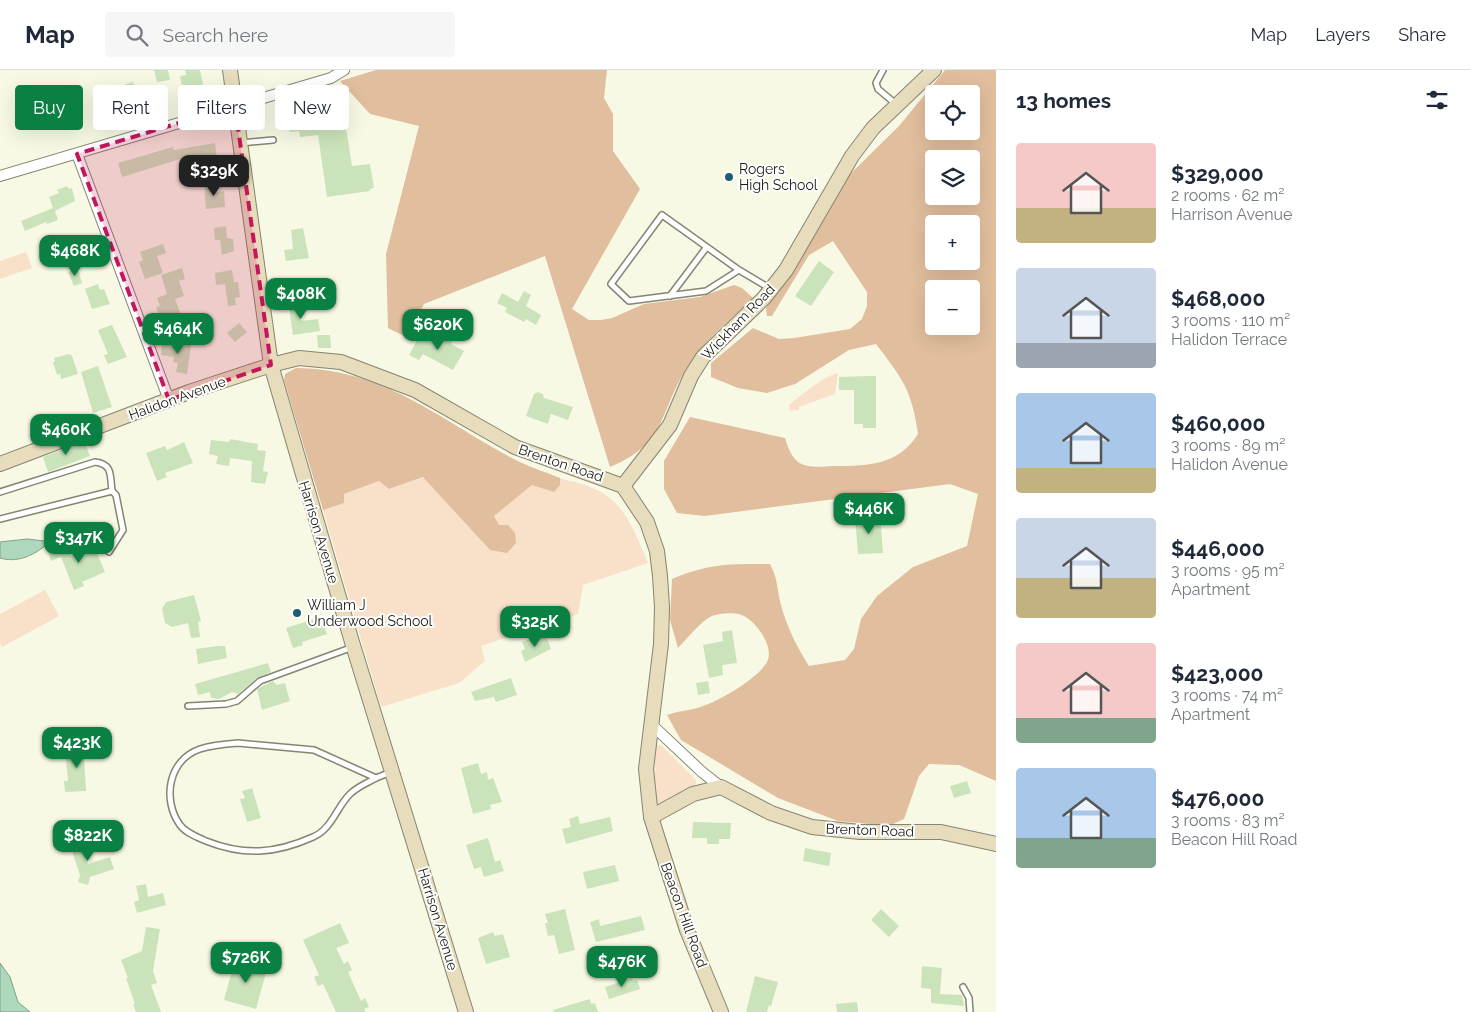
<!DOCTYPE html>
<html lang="en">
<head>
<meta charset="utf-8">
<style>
	:root { --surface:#fff; --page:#f6f6f7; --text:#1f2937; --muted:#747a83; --line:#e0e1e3; --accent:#0b8043 }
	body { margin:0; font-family:Raleway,sans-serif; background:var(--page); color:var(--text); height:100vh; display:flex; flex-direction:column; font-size:19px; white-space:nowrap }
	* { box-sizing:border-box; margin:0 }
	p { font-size:16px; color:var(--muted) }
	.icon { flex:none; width:28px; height:28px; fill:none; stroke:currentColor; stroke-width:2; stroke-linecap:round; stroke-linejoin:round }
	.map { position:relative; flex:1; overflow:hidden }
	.drawer { display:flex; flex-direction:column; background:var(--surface); width:475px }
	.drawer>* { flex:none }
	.hud { position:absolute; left:15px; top:15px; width:475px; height:45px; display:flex; gap:10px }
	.fabs { position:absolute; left:925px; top:15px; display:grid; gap:10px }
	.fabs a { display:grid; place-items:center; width:55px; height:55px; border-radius:5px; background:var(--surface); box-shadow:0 5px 20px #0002; font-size:25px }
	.price { position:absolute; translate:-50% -42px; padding:0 11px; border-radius:10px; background:var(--accent); color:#fff; font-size:16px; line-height:32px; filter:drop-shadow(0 1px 2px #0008) }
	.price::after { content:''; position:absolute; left:50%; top:30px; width:15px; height:11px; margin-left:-8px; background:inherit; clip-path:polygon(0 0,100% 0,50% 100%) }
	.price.on { background:#222; color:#fff }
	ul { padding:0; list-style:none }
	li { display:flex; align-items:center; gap:15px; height:125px; padding:0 20px }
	li span { display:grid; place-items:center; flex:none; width:140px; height:100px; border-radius:5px; color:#555 }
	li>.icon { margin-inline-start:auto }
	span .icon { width:60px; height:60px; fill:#fffc; stroke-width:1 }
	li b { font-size:21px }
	h2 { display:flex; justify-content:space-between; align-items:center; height:60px; padding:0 20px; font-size:21px }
	.chip { padding:0 18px; border-radius:5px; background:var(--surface); box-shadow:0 5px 20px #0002; font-size:18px; line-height:45px }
	.chip.on { background:var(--accent); color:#fff }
	header { display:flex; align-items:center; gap:30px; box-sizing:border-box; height:70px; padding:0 25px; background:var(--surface); border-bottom:1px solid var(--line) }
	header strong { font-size:24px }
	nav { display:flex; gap:28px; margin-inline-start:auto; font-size:18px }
	.search { width:350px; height:45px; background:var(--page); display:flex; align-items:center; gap:12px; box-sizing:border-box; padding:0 18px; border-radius:5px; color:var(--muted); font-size:19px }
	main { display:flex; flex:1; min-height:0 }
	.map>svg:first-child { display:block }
</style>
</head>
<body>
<header>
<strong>Map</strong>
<div class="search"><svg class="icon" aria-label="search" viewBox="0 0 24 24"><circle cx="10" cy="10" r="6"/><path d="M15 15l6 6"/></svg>Search here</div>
<nav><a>Map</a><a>Layers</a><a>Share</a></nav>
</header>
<main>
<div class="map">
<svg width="996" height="942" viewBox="0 0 996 942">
	<rect width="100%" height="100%" fill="#f8f9e5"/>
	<g fill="#f8e0c9">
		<polygon points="26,182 32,198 0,209 0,191"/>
		<path d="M 838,303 L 835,324 L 799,337 L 799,340 L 790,341 L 789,335 C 800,326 825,305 838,303 Z"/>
		<path d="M 424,407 L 490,480 L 499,455 L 494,446 L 532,415 L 560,415 L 560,408 C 572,412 586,414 597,420 C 626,434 636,465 648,493 L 583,515 L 578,544 L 481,576 L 485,591 L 459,613 L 381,637 L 323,440 L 344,433 L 344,424 L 379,411 L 389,419 Z"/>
		<polygon points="45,520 59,546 2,577 0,572 0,544"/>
		<polygon points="658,675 661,675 696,710 696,714 692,718 661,735 656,734 654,708 656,676"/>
	</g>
	<g fill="#e1be9d" fill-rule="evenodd">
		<path d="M 376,0 L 607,0 L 604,28 L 613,44 L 613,81 L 640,119 L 572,239 L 589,250 L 601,250 L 612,248 L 644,234 L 700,227 L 734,215 L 742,218 L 753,228 C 730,250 704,271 687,298 C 658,343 668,373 610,397 L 545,186 L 424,234 L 406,267 L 388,258 L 386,184 L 419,56 L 370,44 L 340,11 Z"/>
		<path d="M 945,0 L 996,0 L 996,711 L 959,695 L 929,694 L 919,706 L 904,749 L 889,756 L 838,751 L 778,728 L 681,670 L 667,645 C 677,641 687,641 697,638 C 716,633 758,609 767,592 C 775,577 756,551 742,545 C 735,542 719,543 712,546 C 702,550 686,570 678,578 L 670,550 L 672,509 C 710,493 730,494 770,494 C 778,508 777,520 781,535 C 787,557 797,577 809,596 L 845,590 L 854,579 L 861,549 L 877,526 L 913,497 L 967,476 L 978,424 L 950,414 L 705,446 L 677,443 L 664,419 L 664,391 L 690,347 L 785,368 C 788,377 790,385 798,392 C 806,398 822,397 832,396 C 867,396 898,396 918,364 C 912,320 902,308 876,274 L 849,280 L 795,314 L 767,323 L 738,318 L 711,307 L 711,293 L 753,258 L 779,269 L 794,268 L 850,259 L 862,249 L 867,236 L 867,222 L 833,171 L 809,185 L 772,246 L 767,246 L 766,238 L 812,169 L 843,111 L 899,56 ZM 934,24 L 971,24 L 971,61 L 934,61 ZM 934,89 L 971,89 L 971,126 L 934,126 ZM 934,154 L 971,154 L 971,191 L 934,191 ZM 934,219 L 971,219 L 971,256 L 934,256 Z"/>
		<path d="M 296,298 C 383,299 438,348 510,387 C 526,396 543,401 560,408 L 560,415 L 554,422 L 532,415 L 494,446 L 499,455 L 508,455 L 515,463 L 516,473 L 507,483 L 490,480 L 423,407 L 389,419 L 379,411 L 344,424 L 344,433 L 323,440 L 284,310 L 285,304 Z"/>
	</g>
	<g fill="#aed8bb" stroke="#82a089">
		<path d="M 58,467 L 61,472 C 56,475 50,473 45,476 C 32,486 17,493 0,488 L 0,472 L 27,469 L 44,471 Z"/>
		<polygon points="0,893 10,907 18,932 30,942 0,942"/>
	</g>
	<g fill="#cbe3ba">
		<polygon points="154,0 168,0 170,10 157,12"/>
		<polygon points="185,0 200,0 204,19 188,22 187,15 182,16 180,6 186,5"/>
		<polygon points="133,12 139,31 134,33 137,43 128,46 127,43 115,47 111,32 113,32 111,25 125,21 124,15"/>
		<polygon points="341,26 352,96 370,94 374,118 370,119 370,121 327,127 318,65 300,67 299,61 290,62 287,42 295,41 294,30 306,29 307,39 327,36 326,28"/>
		<polygon points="215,73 217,89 203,91 202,85 187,87 122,107 118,93 173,77 174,80"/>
		<polygon points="215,112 217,122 224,121 225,137 206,139 204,113"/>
		<polygon points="67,116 69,119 72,118 75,131 55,141 58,150 47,154 46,152 25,161 21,151 53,138 49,127 59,123 57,120"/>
		<polygon points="226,156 227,168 233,169 234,181 222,185 220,170 215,170 214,158"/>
		<polygon points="303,158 309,188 286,191 284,180 293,179 291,160"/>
		<polygon points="82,168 88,183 75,188 69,173"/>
		<polygon points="163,174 166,183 157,186 163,203 145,209 139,192 143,190 140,182"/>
		<polygon points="819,191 834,202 811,236 795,226"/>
		<polygon points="182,198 185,209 179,211 184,226 175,229 181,245 161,252 156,237 160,236 157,228 167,224 161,205"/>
		<polygon points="78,199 82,213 74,216 68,202"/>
		<polygon points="232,200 234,212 238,212 240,227 235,228 236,235 228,236 225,214 216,215 215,203"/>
		<polygon points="98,214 100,220 104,219 110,234 92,239 85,219"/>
		<polygon points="524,221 531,225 526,236 541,245 536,255 526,249 524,252 505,242 507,238 497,233 502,223 518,232"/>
		<polygon points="298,229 301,251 318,249 320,261 293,265 288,230"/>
		<polygon points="239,253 247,262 235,272 227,263"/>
		<polygon points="112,255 127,287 108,294 104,285 108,284 98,260"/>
		<polygon points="317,265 330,265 331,278 318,278"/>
		<polygon points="420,265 430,270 432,267 440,271 443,266 452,271 451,274 464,281 453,300 423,284 419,290 409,285"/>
		<polygon points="176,270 191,275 187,304 176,302 178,293 173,292 174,287 161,285 162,274 175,276"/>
		<polygon points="69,284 72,286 78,304 61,309 60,304 57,305 53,292 55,291 54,288"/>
		<polygon points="98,296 112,337 93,343 81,302"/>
		<polygon points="868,306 876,306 876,358 863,358 863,354 854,354 854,320 839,320 839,307"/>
		<polygon points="538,322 543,324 544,328 573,337 568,350 551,344 548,354 526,346 534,324"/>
		<polygon points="230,369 258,374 257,380 266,381 263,401 268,402 265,414 251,412 252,391 230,388 229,396 216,394 218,386 209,384 211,370 229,372"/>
		<polygon points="84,371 90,386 48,402 43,387"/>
		<polygon points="184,372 193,393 165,403 167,407 157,411 146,383 165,376 167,380"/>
		<polygon points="880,446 883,483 858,484 855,448"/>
		<polygon points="67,474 71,486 94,476 105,502 82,512 84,516 74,520 61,487 51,491 48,481"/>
		<polygon points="194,525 201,551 198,552 200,567 191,568 188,553 172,557 165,553 162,539 166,532"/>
		<polygon points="321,547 327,564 302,572 303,575 293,578 286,558"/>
		<polygon points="732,560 737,593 722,595 723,605 709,608 703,575 723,571 722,562"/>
		<polygon points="539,566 540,568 546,566 551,579 525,592 521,581 525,579 522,572"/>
		<polygon points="217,576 225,576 227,588 198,594 196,579"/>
		<polygon points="268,593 271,602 257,608 238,624 232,622 219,629 211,628 210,622 198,625 195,614"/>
		<polygon points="511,608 517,625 496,632 494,627 475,631 471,622"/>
		<polygon points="273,611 277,615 285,613 290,631 262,640 257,619"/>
		<polygon points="708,611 710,623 698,625 696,613"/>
		<polygon points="79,669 89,673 84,686 86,721 65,722 64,711 68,711 66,689 69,689"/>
		<polygon points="478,693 481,704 487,702 488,710 493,708 502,732 490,735 491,739 473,744 461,698"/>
		<polygon points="967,711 971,723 954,728 950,716"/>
		<polygon points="252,718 261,748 247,752 240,729 245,728 242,721"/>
		<polygon points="578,746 580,754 610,747 613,761 566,774 562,759 571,757 569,749"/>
		<polygon points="693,752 731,753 730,769 719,769 719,774 707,774 707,768 692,768"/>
		<polygon points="75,764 86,765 85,784 88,794 110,787 114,799 90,807 88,815 78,812 80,805 73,784"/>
		<polygon points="488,768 495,792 500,790 504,801 484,807 481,797 474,799 466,775"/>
		<polygon points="805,778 831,783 829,796 803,791"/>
		<polygon points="615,795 619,811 587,819 583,802"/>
		<polygon points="146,814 148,827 163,823 166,835 137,843 134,832 139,830 136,816"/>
		<polygon points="565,839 575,880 559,884 554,865 548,866 545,853 548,853 545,844"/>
		<polygon points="881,839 899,856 889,867 871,850"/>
		<polygon points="641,846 645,860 596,872 590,852 599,849 600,856"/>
		<polygon points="340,853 349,873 336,878 344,894 348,891 352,900 348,902 361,931 365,928 369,937 364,939 366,942 336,942 323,914 318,916 314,907 319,905 303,870"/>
		<polygon points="146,857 160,859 153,901 157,913 151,915 161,942 136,942 133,934 135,934 126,908 128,908 121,890 142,881"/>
		<polygon points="493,862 495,866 503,864 510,887 486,894 478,868"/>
		<polygon points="249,889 255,890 259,897 267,899 256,939 224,930 235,890 243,892"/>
		<polygon points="922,896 942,898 940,924 962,925 964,936 931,933 931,919 921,918"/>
		<polygon points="755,906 778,912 771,936 769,935 767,942 746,942"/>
		<polygon points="632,908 633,911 637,910 640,919 609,929 605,917"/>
		<polygon points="590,929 591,934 595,933 598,942 554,942 553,940"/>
		<polygon points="857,932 858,942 837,942 836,934"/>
	</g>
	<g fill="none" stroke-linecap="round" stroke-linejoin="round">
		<defs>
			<g id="lane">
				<polyline points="883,0 876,13 878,19 896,34"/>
				<polyline points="241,73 273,70"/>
				<polyline points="739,200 662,145 611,214 629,231 706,221 739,200 771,219"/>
				<polyline points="670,226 706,178"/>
				<path d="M 0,422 L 95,392 C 113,394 110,406 112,421"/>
				<polyline points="0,449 112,421 116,425 123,460 109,482"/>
				<polyline points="188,636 226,634 237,631 260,611 353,577"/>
				<path d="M 238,673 L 314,680 L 376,708 C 367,713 357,717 350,724 C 336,738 332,759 313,767 C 275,784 244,786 206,771 C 197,767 186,763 180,755 C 162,730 168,690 200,679 C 212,675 225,674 238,673 Z"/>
				<polyline points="376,708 391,702"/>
				<polyline points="963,917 969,928 970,942"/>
			</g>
			<g id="street">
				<polyline points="77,84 169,330"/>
				<polyline points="0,106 331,8 344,0"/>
				<polyline points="651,654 702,702 721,717"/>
			</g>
			<g id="secondary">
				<polyline points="230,0 271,295 352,572 466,942"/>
				<polyline points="0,394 189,322 271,295 299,288 341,292 415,320 515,377 623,416 647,452 657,481 660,506 662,537 661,574 646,699 651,747 687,860 721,942"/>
				<polyline points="623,416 670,355 691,306 703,287 764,228 786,200 852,86 873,58 934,0"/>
				<polyline points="651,747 693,724 721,717 771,743 812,757 860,762 941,762 996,774"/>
			</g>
		</defs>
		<use href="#lane" stroke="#848572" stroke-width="8"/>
		<use href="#street" stroke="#848572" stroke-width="12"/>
		<use href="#secondary" stroke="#848572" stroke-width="16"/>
		<use href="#lane" stroke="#fff" stroke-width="5"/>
		<use href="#street" stroke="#fff" stroke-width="10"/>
		<use href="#secondary" stroke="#e7dcbb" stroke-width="14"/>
	</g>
	<path fill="#c2185b" fill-opacity="0.2" stroke="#c2185b" stroke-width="4" stroke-dasharray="10 6" stroke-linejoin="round" d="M 235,36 L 271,295 L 169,330 L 77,84 Z"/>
	<g fill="#1c5f72" stroke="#fff" stroke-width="2">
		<circle cx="729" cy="107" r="5"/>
		<circle cx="297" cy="543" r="5"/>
	</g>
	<g text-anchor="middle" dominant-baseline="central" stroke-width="4" stroke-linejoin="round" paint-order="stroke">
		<g font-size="14" fill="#1c1c15" stroke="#fff" text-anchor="start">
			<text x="739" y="99">Rogers<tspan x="739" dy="16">High School</tspan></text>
			<text x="307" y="535">William J<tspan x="307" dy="16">Underwood School</tspan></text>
		</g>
		<g font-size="14" fill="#1c1c15" stroke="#fff">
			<text transform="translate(738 252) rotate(-46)">Wickham Road</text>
			<text transform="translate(177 328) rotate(-20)">Halidon Avenue</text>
			<text transform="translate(561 393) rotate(19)">Brenton Road</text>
			<text transform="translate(319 462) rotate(73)">Harrison Avenue</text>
			<text transform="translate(870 760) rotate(2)">Brenton Road</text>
			<text transform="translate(684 845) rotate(70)">Beacon Hill Road</text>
			<text transform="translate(438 849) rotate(73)">Harrison Avenue</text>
		</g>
	</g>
</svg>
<div class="fabs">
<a><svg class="icon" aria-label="locate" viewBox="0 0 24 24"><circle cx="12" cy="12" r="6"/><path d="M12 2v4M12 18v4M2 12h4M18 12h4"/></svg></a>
<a><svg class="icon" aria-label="layers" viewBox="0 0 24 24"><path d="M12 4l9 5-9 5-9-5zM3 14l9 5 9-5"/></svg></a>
<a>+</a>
<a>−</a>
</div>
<b class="price on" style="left:214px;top:127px">$329K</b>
<b class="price" style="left:75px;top:207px">$468K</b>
<b class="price" style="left:301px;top:250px">$408K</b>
<b class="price" style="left:438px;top:281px">$620K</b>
<b class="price" style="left:178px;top:285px">$464K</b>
<b class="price" style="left:66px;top:386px">$460K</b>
<b class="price" style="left:869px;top:465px">$446K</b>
<b class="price" style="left:79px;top:494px">$347K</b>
<b class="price" style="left:535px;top:578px">$325K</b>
<b class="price" style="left:77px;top:699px">$423K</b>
<b class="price" style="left:88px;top:792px">$822K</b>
<b class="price" style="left:246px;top:914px">$726K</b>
<b class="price" style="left:622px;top:918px">$476K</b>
<div class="hud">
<a class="chip on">Buy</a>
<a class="chip">Rent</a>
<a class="chip">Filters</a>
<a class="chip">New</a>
</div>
</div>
<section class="drawer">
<h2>13 homes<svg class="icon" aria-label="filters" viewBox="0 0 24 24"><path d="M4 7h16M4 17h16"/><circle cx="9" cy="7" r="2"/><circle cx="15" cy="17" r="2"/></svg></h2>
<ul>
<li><span style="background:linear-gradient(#f6c9c9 65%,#c2b280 0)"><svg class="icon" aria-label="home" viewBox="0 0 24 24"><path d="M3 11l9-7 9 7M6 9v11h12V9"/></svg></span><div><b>$329,000</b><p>2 rooms · 62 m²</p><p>Harrison Avenue</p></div></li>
<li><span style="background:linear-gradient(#c9d6e8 75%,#9aa5b1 0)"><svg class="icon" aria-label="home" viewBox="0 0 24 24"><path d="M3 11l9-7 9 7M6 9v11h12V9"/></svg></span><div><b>$468,000</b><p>3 rooms · 110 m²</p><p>Halidon Terrace</p></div></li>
<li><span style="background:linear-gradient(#a9c7e8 75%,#c2b280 0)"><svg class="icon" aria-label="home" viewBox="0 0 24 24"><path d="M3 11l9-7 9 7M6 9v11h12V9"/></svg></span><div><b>$460,000</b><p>3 rooms · 89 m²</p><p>Halidon Avenue</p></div></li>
<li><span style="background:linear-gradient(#c9d6e8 60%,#c2b280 0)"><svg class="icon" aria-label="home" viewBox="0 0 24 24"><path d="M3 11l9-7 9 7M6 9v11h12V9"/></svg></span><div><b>$446,000</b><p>3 rooms · 95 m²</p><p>Apartment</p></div></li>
<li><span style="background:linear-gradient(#f6c9c9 75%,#7fa58c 0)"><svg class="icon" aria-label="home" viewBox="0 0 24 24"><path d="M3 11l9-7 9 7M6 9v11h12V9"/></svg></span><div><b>$423,000</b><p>3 rooms · 74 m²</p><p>Apartment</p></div></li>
<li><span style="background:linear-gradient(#a9c7e8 70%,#7fa58c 0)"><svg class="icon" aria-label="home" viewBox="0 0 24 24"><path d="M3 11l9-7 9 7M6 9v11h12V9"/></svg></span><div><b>$476,000</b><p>3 rooms · 83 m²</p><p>Beacon Hill Road</p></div></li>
</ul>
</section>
</main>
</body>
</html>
